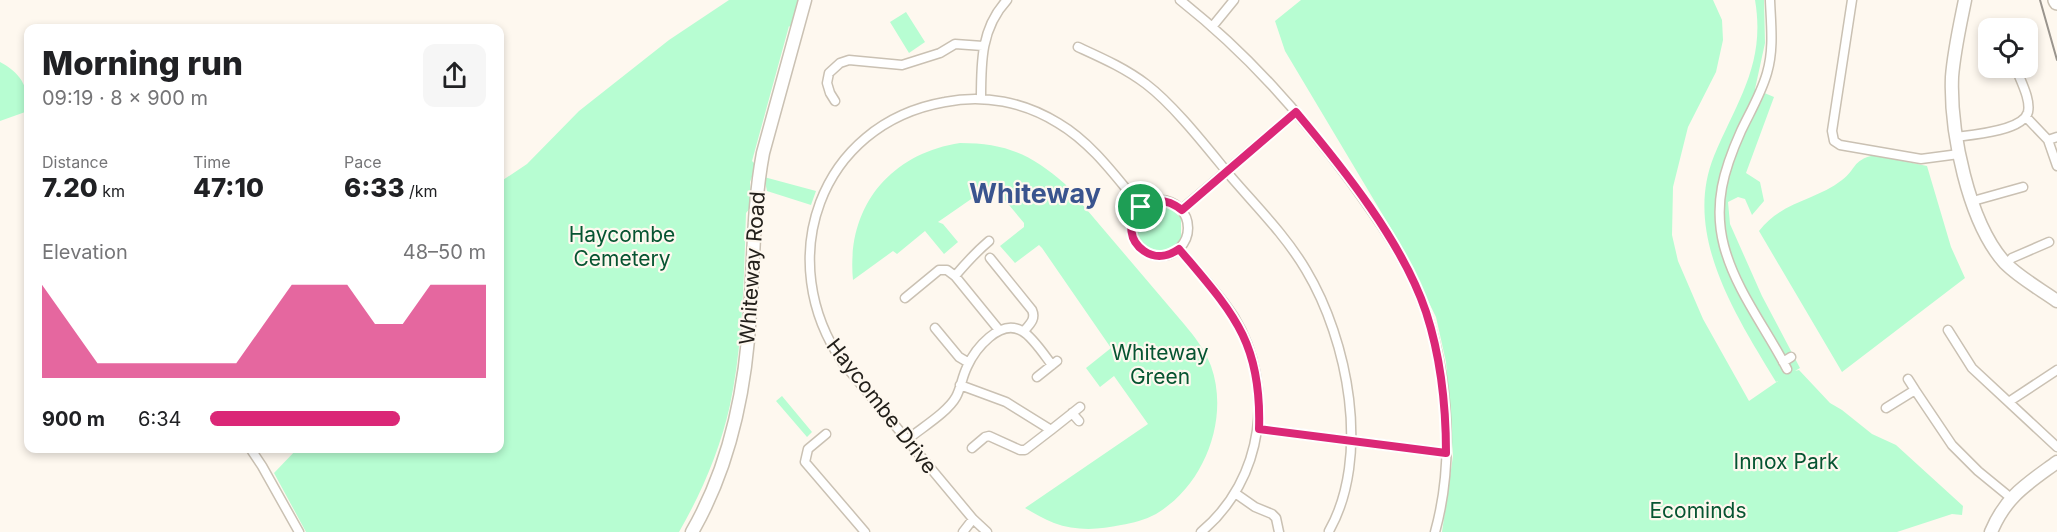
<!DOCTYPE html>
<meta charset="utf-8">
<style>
:root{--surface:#fff;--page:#f6f6f6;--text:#202124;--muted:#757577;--accent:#db2777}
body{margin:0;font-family:Inter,sans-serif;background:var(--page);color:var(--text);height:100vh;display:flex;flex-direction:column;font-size:22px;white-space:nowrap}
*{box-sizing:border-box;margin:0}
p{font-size:20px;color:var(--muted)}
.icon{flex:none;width:33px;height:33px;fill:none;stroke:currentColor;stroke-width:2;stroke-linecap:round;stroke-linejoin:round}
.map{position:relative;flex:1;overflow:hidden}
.panel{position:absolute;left:24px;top:24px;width:480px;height:429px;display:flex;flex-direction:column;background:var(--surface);border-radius:12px;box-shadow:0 3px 9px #0003}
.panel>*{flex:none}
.buttons{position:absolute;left:1978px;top:18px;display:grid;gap:12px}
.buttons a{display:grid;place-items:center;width:60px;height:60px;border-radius:12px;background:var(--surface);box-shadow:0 3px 9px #0003;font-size:30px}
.pin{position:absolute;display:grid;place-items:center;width:51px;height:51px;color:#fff;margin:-26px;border:3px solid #fff;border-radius:50%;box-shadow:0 2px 6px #0007}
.round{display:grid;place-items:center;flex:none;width:63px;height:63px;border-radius:12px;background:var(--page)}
.summary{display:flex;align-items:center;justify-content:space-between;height:102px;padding:0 18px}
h1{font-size:33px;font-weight:800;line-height:45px}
.stats{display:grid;grid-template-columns:repeat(3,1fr);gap:9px;height:102px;padding:6px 18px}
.stats div{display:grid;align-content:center}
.stats b{font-size:26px;font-weight:800}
.stats small{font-size:16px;font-weight:400}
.stats p{font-size:16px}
.chart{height:168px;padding:12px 18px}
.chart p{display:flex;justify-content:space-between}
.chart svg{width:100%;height:108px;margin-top:6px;fill:var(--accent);opacity:.7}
ul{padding:0 18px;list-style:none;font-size:20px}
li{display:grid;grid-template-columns:96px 72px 1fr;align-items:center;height:45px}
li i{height:15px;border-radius:8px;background:var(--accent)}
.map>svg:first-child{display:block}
</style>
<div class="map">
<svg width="2057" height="532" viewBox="0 0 2057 532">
<rect width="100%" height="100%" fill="#fef8ef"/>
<path fill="#b7fdd2" d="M 729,0 L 799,0 L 791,28 L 789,26 L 752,161 L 754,163 L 755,169 L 750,182 L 751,207 L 746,213 C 744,273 743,345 730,405 C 720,450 702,492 679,532 L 306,532 L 274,473 L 297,449 L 500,448 L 500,182 L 527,164 L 579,111 L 669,40 Z
M 1301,0 L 1713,0 L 1722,20 L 1723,40 L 1716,72 L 1688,127 L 1673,187 L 1672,235 L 1678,261 L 1703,319 L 1749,401 L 1778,381 L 1776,382 C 1737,317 1682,235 1714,156 C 1737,101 1766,64 1755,0 L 1764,0 L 1765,43 L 1755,89 L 1774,97 L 1746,173 L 1760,182 L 1764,201 L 1752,215 L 1745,199 L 1738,197 L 1728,202 L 1730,224 L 1762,296 L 1800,368 L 1795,371 L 1799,370 L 1830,403 L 1842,410 L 1872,434 L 1896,445 L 1963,506 L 1962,515 L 1952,514 L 1897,532 L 1442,532 L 1453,456 L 1446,362 L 1436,317 L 1399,242 L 1285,51 L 1275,21 Z
M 906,12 L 925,42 L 909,53 L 890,22 Z
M 0,62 C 21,73 29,87 28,111 L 0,121 Z
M 960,143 C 1005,143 1031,154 1065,184 L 1184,324 C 1195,337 1205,350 1211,366 C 1230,419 1204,486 1156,514 C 1145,520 1133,523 1121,525 C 1099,530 1075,531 1054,523 C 1044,519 1034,513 1025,508 L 1148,424 L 1114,376 L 1100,387 L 1086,368 L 1111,348 L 1042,248 L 1039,245 L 1015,263 L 1000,246 L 1024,227 L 1024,223 L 994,187 L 990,186 L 938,222 L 943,224 L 958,242 L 944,254 L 925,231 L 897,254 L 893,251 L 853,280 C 846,208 889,154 960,143 Z
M 1874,155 L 1927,166 L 1951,247 L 1965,278 L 1842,372 L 1759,231 C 1782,201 1815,201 1842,180 C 1857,169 1851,161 1874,155 Z
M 764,177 L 816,191 L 811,205 L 767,191 Z
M 1158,205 L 1169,207 L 1181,218 L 1181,240 C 1144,274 1116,214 1158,205 Z
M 782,396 L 812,432 L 807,437 L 776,401 Z"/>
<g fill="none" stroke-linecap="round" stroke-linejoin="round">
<defs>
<path id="street" d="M 1180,0 C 1247,53 1300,113 1351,182 C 1380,222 1410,264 1426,312 C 1449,378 1454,464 1435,532
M 1770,0 C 1771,25 1774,49 1767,73 C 1761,94 1750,112 1741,131 C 1724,169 1713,204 1724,246 C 1736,291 1766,328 1787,369
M 1852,0 L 1832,131 L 1834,141 L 1840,145 L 1921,159 L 1959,154
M 1212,27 L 1234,0
M 2028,41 L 2032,40
M 1078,47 C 1102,58 1125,68 1146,84 C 1175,106 1208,149 1232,178 C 1257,207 1286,236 1306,270 C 1348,340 1371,457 1329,531
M 981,98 C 981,62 981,28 1007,0
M 835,101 L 830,93 L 827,83 L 829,73 L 840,63 L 849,60 L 902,65 L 940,53 L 955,44 L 983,46
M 2026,117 L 2048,140 L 2057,166
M 1955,137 C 1972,135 2023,131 2028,112 C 2031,99 2020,80 2016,68
M 2048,140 L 2057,137
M1132 228a28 28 0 1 1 56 0a28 28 0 1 1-56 0Z
M 1973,201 L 2023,187
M 1181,210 L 1296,112
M 1179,249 C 1197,271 1219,293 1234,317 C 1276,386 1264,480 1201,532
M 990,258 L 1032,310 C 1036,319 1030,324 1024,331
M 2006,264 L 2012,258 L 2049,242
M 955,276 C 966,263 976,252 989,241
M 905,298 L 939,270 L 947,270 L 955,276 L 999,330
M 935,328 L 959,357 L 969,363
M 1948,330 L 1972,368 L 2057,447
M 1783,362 L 1791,357
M 1037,377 L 1057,361
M 1908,379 L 1915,390
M 960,385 L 1006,402 L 1051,430 L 1080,407
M 2010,401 L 2057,370
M 1886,408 L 1915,390 L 1952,445 L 1978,471 L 2011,498
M 1072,413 L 1079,421
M 1259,429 L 1446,453
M 826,434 L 808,449 L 805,462 L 865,532
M 907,440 C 921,428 947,413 956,397 C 961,388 962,377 967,367 C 975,349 1000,318 1022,331 C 1032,336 1045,356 1052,365
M 250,448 L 262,466 L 299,532
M 972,448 L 985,437 L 989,436 L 1020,450 L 1025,450 L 1051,430
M 1235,493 L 1255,507 L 1272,514 L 1276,518 L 1279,532
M 963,532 L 973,519
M 987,532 L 973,519 L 843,363 C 772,261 819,124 945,102 C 984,94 1024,102 1058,123 C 1092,143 1116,177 1141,207"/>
<path id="secondary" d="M 1965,0 C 1960,25 1954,51 1952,77 C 1950,131 1968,222 2005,263 C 2020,278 2040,289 2057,301
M 692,532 C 730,466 746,388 750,312 C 754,259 753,206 763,153 L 805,0
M 1991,532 C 2006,496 2027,484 2057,462"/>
<path id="highway" d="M 2056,0 L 2057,2"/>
</defs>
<use href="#street" stroke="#cac1b3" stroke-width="11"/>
<use href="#secondary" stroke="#cac1b3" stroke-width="15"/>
<use href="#highway" stroke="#cac1b3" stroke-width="18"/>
<use href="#street" stroke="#fff" stroke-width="8"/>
<use href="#secondary" stroke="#fff" stroke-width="12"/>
<use href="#highway" stroke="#fff" stroke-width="15"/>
<path stroke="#99948d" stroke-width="2" d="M 2040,0 L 2057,60"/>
</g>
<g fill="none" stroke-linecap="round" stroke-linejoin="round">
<defs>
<path id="route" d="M 1296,112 C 1343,168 1403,243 1426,312 C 1441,358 1446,405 1446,453 L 1259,429 C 1262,341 1232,312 1179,249 C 1167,257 1156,259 1144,251 C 1113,230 1144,180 1182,210 Z"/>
</defs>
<use href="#route" stroke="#fff" stroke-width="12"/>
<use href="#route" stroke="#db2777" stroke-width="8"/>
</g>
<g text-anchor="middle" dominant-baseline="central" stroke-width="4.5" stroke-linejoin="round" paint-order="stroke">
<g font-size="21" fill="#065431" stroke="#fef8ef">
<text x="622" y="234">Haycombe<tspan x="622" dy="24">Cemetery</tspan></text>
<text x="1160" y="352">Whiteway<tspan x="1160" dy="24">Green</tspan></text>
<text x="1786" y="461">Innox Park</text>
<text x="1698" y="510">Ecominds</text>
</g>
<g font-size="21" fill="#23201b" stroke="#fef8ef">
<text transform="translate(752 268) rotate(-86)">Whiteway Road</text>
<text transform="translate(882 406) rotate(52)">Haycombe Drive</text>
</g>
<g font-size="27" font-weight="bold" fill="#3a548e" stroke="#fef8ef">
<text x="1035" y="193">Whiteway</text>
</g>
</g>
</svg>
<div class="buttons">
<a><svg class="icon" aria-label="locate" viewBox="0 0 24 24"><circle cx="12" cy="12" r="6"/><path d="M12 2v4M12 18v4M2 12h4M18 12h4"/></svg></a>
</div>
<div class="pin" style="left:1141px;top:207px;background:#1e9e55"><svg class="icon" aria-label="arrive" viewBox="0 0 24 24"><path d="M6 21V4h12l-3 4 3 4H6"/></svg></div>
<section class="panel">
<div class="summary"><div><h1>Morning run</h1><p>09:19 · 8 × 900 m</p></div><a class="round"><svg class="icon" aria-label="share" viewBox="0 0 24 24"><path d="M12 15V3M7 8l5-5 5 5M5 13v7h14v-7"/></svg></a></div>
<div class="stats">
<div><p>Distance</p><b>7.20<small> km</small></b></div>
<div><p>Time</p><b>47:10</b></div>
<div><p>Pace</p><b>6:33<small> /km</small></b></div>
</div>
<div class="chart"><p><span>Elevation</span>48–50 m</p>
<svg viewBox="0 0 160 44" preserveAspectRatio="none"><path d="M0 44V6L10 22L20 38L30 38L40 38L50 38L60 38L70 38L80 22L90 6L100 6L110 6L120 22L130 22L140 6L150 6L160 6V44z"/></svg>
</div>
<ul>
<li><b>900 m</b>6:34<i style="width:69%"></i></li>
</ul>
</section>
</div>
